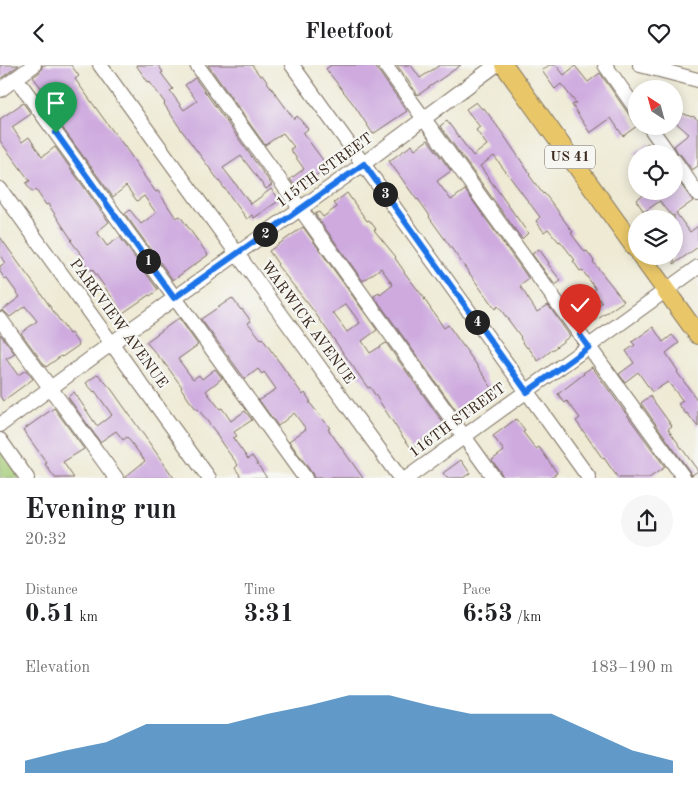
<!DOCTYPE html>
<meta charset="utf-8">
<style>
:root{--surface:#fff;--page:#f6f6f6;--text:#202124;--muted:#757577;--accent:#1f6fb2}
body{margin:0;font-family:"Old Standard TT",serif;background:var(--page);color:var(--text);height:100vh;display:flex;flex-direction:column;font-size:19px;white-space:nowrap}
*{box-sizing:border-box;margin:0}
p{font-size:16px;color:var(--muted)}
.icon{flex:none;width:28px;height:28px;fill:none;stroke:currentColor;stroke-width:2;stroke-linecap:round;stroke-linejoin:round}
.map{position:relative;height:413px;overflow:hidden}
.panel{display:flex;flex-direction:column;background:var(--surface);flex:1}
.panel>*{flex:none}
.needle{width:32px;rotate:324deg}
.fabs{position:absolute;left:628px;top:15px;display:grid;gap:10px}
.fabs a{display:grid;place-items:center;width:55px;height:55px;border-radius:50%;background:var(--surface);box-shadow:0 2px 12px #0003;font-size:25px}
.pin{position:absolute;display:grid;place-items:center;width:42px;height:42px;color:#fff;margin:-51px -21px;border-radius:50% 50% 50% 0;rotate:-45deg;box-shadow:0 0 5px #0007}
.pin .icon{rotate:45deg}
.km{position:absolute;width:25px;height:25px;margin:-12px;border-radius:50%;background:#222;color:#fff;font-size:14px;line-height:25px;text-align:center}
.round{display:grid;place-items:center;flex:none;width:52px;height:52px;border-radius:26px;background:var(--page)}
.overview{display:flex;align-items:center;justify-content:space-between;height:85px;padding:0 25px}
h1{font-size:28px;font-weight:700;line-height:38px}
.figures{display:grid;grid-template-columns:repeat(3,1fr);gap:8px;height:85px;padding:5px 25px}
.figures div{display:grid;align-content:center}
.figures b{font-size:25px;font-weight:700}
.figures small{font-size:14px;font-weight:400}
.figures p{font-size:14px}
.chart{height:140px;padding:10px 25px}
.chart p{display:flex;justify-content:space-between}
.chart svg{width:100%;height:90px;margin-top:5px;fill:var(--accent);opacity:.7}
header{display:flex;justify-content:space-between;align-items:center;height:65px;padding:0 25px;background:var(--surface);font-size:22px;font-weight:700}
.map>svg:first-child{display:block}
</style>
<header><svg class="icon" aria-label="back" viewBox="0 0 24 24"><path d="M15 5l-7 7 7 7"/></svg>Fleetfoot<svg class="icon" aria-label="heart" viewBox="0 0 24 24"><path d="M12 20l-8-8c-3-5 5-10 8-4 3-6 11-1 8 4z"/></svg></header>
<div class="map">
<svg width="698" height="413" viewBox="0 0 698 413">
<rect width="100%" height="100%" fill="#f6f6f2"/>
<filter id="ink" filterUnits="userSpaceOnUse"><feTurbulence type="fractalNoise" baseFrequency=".02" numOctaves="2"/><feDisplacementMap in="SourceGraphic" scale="10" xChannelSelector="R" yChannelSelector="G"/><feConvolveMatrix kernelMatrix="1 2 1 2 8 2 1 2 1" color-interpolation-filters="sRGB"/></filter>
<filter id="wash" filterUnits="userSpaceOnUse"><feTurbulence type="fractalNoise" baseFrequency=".0096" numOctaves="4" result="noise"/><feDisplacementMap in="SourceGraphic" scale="20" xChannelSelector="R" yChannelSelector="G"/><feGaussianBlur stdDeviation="1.12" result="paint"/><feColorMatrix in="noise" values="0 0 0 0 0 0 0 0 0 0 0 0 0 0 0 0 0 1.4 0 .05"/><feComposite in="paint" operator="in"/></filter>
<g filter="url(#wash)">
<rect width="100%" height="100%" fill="#eeead4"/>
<path fill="#a4cc77" stroke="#707b4a" d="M 0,386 L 20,413 L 0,413 Z"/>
<g id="blocks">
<path fill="#ceaadf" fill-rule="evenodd" d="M 0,0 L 19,0 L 0,14 Z
M 43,0 L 71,0 L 79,11 L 75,14 L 106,57 L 125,82 L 144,110 L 144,111 L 156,127 L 158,126 L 176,153 L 180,151 L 208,190 L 173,215 L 125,149 L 130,145 L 141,159 L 156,148 L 144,131 L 137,136 L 126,121 L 113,132 L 37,28 L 42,24 L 33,12 L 40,7 Z
M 136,0 L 158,0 L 163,7 L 161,8 L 173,24 L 170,26 L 184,45 L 197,36 L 185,20 L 195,13 L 272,120 L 266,124 L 241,91 L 223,103 L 251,139 L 271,124 L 280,135 L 254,153 L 252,150 L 247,154 L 180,63 L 164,39 L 165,38 L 149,16 L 148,17 Z
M 208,0 L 252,0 L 260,11 L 262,10 L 294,54 L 297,51 L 308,64 L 303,68 L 328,102 L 297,124 L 290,114 L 304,104 L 290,84 L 294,82 L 283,68 L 265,80 Z
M 331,0 L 374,0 L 407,46 L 373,69 L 354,40 L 326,4 Z
M 397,0 L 411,0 L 420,13 L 440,0 L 461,0 L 418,30 Z
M 549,0 L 556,0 L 564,10 L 575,1 L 588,17 L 600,8 L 637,61 L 623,71 L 611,53 L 590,68 L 572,40 L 576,38 L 561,19 L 555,24 L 542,6 Z
M 476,37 L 482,44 L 484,43 L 503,69 L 530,109 L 529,110 L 543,129 L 544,128 L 555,142 L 563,153 L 563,154 L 573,167 L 571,168 L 585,187 L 587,186 L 594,196 L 593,197 L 624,236 L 595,256 L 589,247 L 602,238 L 593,226 L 596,224 L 582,205 L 580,206 L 573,196 L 575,195 L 560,176 L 559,177 L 548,164 L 544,167 L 536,156 L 540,152 L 494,91 L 480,101 L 528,168 L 522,174 L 440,61 L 447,56 L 473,91 L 487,80 L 476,65 L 480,62 L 466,44 Z
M 23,38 L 31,49 L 12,62 L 22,77 L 29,72 L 42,92 L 55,82 L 109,157 L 97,167 L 107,181 L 120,172 L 158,225 L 150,231 L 149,230 L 123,248 L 92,204 L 90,205 L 82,195 L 84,193 L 71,176 L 72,175 L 48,139 L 46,140 L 36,125 L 32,127 L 26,118 L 30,116 L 0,76 L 0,54 Z
M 674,45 L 692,52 L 693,51 L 698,55 L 698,101 L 692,105 L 681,90 L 677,87 L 674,81 L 689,69 L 674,56 Z
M 428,75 L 451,106 L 437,116 L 451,135 L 465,125 L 529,214 L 520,221 L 537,247 L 548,240 L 570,271 L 538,296 L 528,282 L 527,283 L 520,273 L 521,272 L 498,241 L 495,244 L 429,152 L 430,151 L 418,134 L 417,135 L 389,96 L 412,80 L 415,84 Z
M 648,78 L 656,89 L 633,89 Z
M 674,110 L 693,136 L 676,148 L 690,167 L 698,161 L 698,182 L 674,199 L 674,150 L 672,151 L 660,136 L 644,147 L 636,135 L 648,126 L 674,126 Z
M 347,128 L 367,156 L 369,155 L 376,164 L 374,165 L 396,192 L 395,193 L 404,206 L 404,207 L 425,234 L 424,234 L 444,263 L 448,260 L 486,313 L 485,313 L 495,327 L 460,351 L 374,231 L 379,228 L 380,230 L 393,220 L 381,203 L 363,216 L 315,149 L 319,147 L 323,152 L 337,142 L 334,138 Z
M 303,162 L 377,265 L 362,276 L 370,288 L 386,278 L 444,359 L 412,384 L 402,371 L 370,322 L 368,323 L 313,245 L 277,200 L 278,199 L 269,186 ZM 346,239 L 360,258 L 347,267 L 333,248 Z
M 0,172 L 25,207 L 38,224 L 69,269 L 71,268 L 79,280 L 62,292 L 61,291 L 46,302 L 21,268 L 37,256 L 25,241 L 10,252 L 4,246 L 1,246 L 20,232 L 7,214 L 5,214 L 0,207 L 0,201 L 5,198 L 0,190 Z
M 539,184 L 549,198 L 548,199 L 561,216 L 555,220 L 532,189 Z
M 232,233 L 241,245 L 242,244 L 251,256 L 248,258 L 261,274 L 262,273 L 303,330 L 305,328 L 311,337 L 309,337 L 330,363 L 328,364 L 363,413 L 314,413 L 312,408 L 289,376 L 306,364 L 294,348 L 278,361 L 259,335 L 276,324 L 264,307 L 262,309 L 258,304 L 245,314 L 201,254 Z
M 578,238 L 586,247 L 579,253 L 572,243 Z
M 179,253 L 198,280 L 178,294 L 193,314 L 199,310 L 202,314 L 215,304 L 222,313 L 206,326 L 220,344 L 222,343 L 231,356 L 245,346 L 252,355 L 234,367 L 237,371 L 233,373 L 248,394 L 252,391 L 267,413 L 242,413 L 235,403 L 238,400 L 223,380 L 216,369 L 217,369 L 198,344 L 197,345 L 189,335 L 181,323 L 182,322 L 166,300 L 146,277 Z
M 653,262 L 663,277 L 672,270 L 679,278 L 666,288 L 678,306 L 677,307 L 698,336 L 698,362 L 687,348 L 686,349 L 678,339 L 683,336 L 668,317 L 652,327 L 638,307 L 625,317 L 619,309 L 634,298 L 626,286 L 635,280 L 632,277 Z
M 0,269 L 15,289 L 6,294 L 18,310 L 26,305 L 33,314 L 3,336 L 0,331 Z
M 592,302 L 665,402 L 649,413 L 618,413 L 604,393 L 603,394 L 576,356 L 580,353 L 567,336 L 565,338 L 558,329 L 584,309 L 583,308 Z
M 98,309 L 112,325 L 174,413 L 125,413 L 125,412 L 145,396 L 127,372 L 123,375 L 116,366 L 100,377 L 68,332 L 74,327 L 97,361 L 112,350 L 95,326 L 94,327 L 86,318 Z
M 650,331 L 672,361 L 668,364 L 698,406 L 692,410 L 641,338 Z
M 54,343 L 84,384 L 63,397 L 74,413 L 55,413 L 45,399 L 47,398 L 23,365 Z
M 516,354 L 525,366 L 523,367 L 536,384 L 539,382 L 557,408 L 549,413 L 503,413 L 501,408 L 492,395 L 504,386 L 493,371 Z
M 461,395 L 470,408 L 463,413 L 447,413 L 443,408 Z"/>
</g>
</g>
<g filter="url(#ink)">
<use href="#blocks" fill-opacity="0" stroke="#7a6d5e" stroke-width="1"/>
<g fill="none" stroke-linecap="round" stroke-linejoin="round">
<defs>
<path id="minor" d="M 100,0 L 400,413
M 197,0 L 494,413
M 292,0 L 589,413
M 385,0 L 684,413
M 605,0 L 636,44
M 640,0 L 698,15
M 16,13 L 175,233 L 305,413
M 0,25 L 34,0
M 649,61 L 669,89
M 674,95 L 698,129
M 0,124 L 209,413
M 0,254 L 116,413
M 0,360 L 123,270 L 363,99 L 496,0
M 0,375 L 27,413
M 407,413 L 698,202"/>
<path id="major" d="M 504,0 L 636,184
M 641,191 L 698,270"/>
</defs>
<use href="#minor" stroke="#7a6d5e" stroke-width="16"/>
<use href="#major" stroke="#7a6d5e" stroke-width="20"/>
<use href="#minor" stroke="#fff" stroke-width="14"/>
<use href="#major" stroke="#e9c769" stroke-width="18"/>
</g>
</g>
<g fill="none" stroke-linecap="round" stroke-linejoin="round" filter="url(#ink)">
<defs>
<path id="route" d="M 56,68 L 174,233 L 364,99 L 527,327 L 589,282 L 580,270"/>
</defs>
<use href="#route" stroke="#fff" stroke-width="10"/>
<use href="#route" stroke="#1a73e8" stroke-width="6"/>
</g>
<g text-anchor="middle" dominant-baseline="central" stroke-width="4.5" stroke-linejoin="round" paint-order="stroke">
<rect fill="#f6f6f2" stroke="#73675e" stroke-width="1" x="545" y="80.5" width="50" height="23" rx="4"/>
<g font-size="14" font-weight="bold" fill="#3b2a1e">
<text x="570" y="92">US 41</text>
</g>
<g font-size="15" fill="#3b2a1e" stroke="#f6f6f2">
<text transform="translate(325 106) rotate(-36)">115TH STREET</text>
<text transform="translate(307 258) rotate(54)">WARWICK AVENUE</text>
<text transform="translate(118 259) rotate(54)">PARKVIEW AVENUE</text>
<text transform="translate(458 356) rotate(-36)">116TH STREET</text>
</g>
</g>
</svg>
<div class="fabs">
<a><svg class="needle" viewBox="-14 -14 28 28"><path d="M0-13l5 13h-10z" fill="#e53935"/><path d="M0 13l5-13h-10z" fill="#757577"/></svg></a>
<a><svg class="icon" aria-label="locate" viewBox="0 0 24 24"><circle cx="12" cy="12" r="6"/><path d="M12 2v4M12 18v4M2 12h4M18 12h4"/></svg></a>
<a><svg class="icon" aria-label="layers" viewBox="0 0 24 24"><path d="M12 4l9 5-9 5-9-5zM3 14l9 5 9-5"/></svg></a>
</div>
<div class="pin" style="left:56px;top:68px;background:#1e9e55"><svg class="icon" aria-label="arrive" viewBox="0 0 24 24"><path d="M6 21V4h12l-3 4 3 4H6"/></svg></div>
<div class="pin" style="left:580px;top:270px;background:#d93025"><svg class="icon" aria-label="check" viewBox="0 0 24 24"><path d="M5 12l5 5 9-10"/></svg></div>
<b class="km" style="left:148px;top:196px">1</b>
<b class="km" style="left:265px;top:169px">2</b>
<b class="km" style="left:385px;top:129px">3</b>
<b class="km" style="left:477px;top:257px">4</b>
</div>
<section class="panel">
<div class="overview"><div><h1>Evening run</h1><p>20:32</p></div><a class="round"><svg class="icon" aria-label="share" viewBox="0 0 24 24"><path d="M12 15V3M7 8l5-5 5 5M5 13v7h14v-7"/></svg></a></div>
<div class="figures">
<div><p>Distance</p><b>0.51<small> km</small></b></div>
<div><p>Time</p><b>3:31</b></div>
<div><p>Pace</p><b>6:53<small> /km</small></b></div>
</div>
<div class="chart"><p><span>Elevation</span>183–190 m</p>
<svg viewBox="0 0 160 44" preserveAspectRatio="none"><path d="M0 44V38L10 33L20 29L30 20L40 20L50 20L60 15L70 11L80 6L90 6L100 11L110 15L120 15L130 15L140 24L150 33L160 38V44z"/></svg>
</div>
</section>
